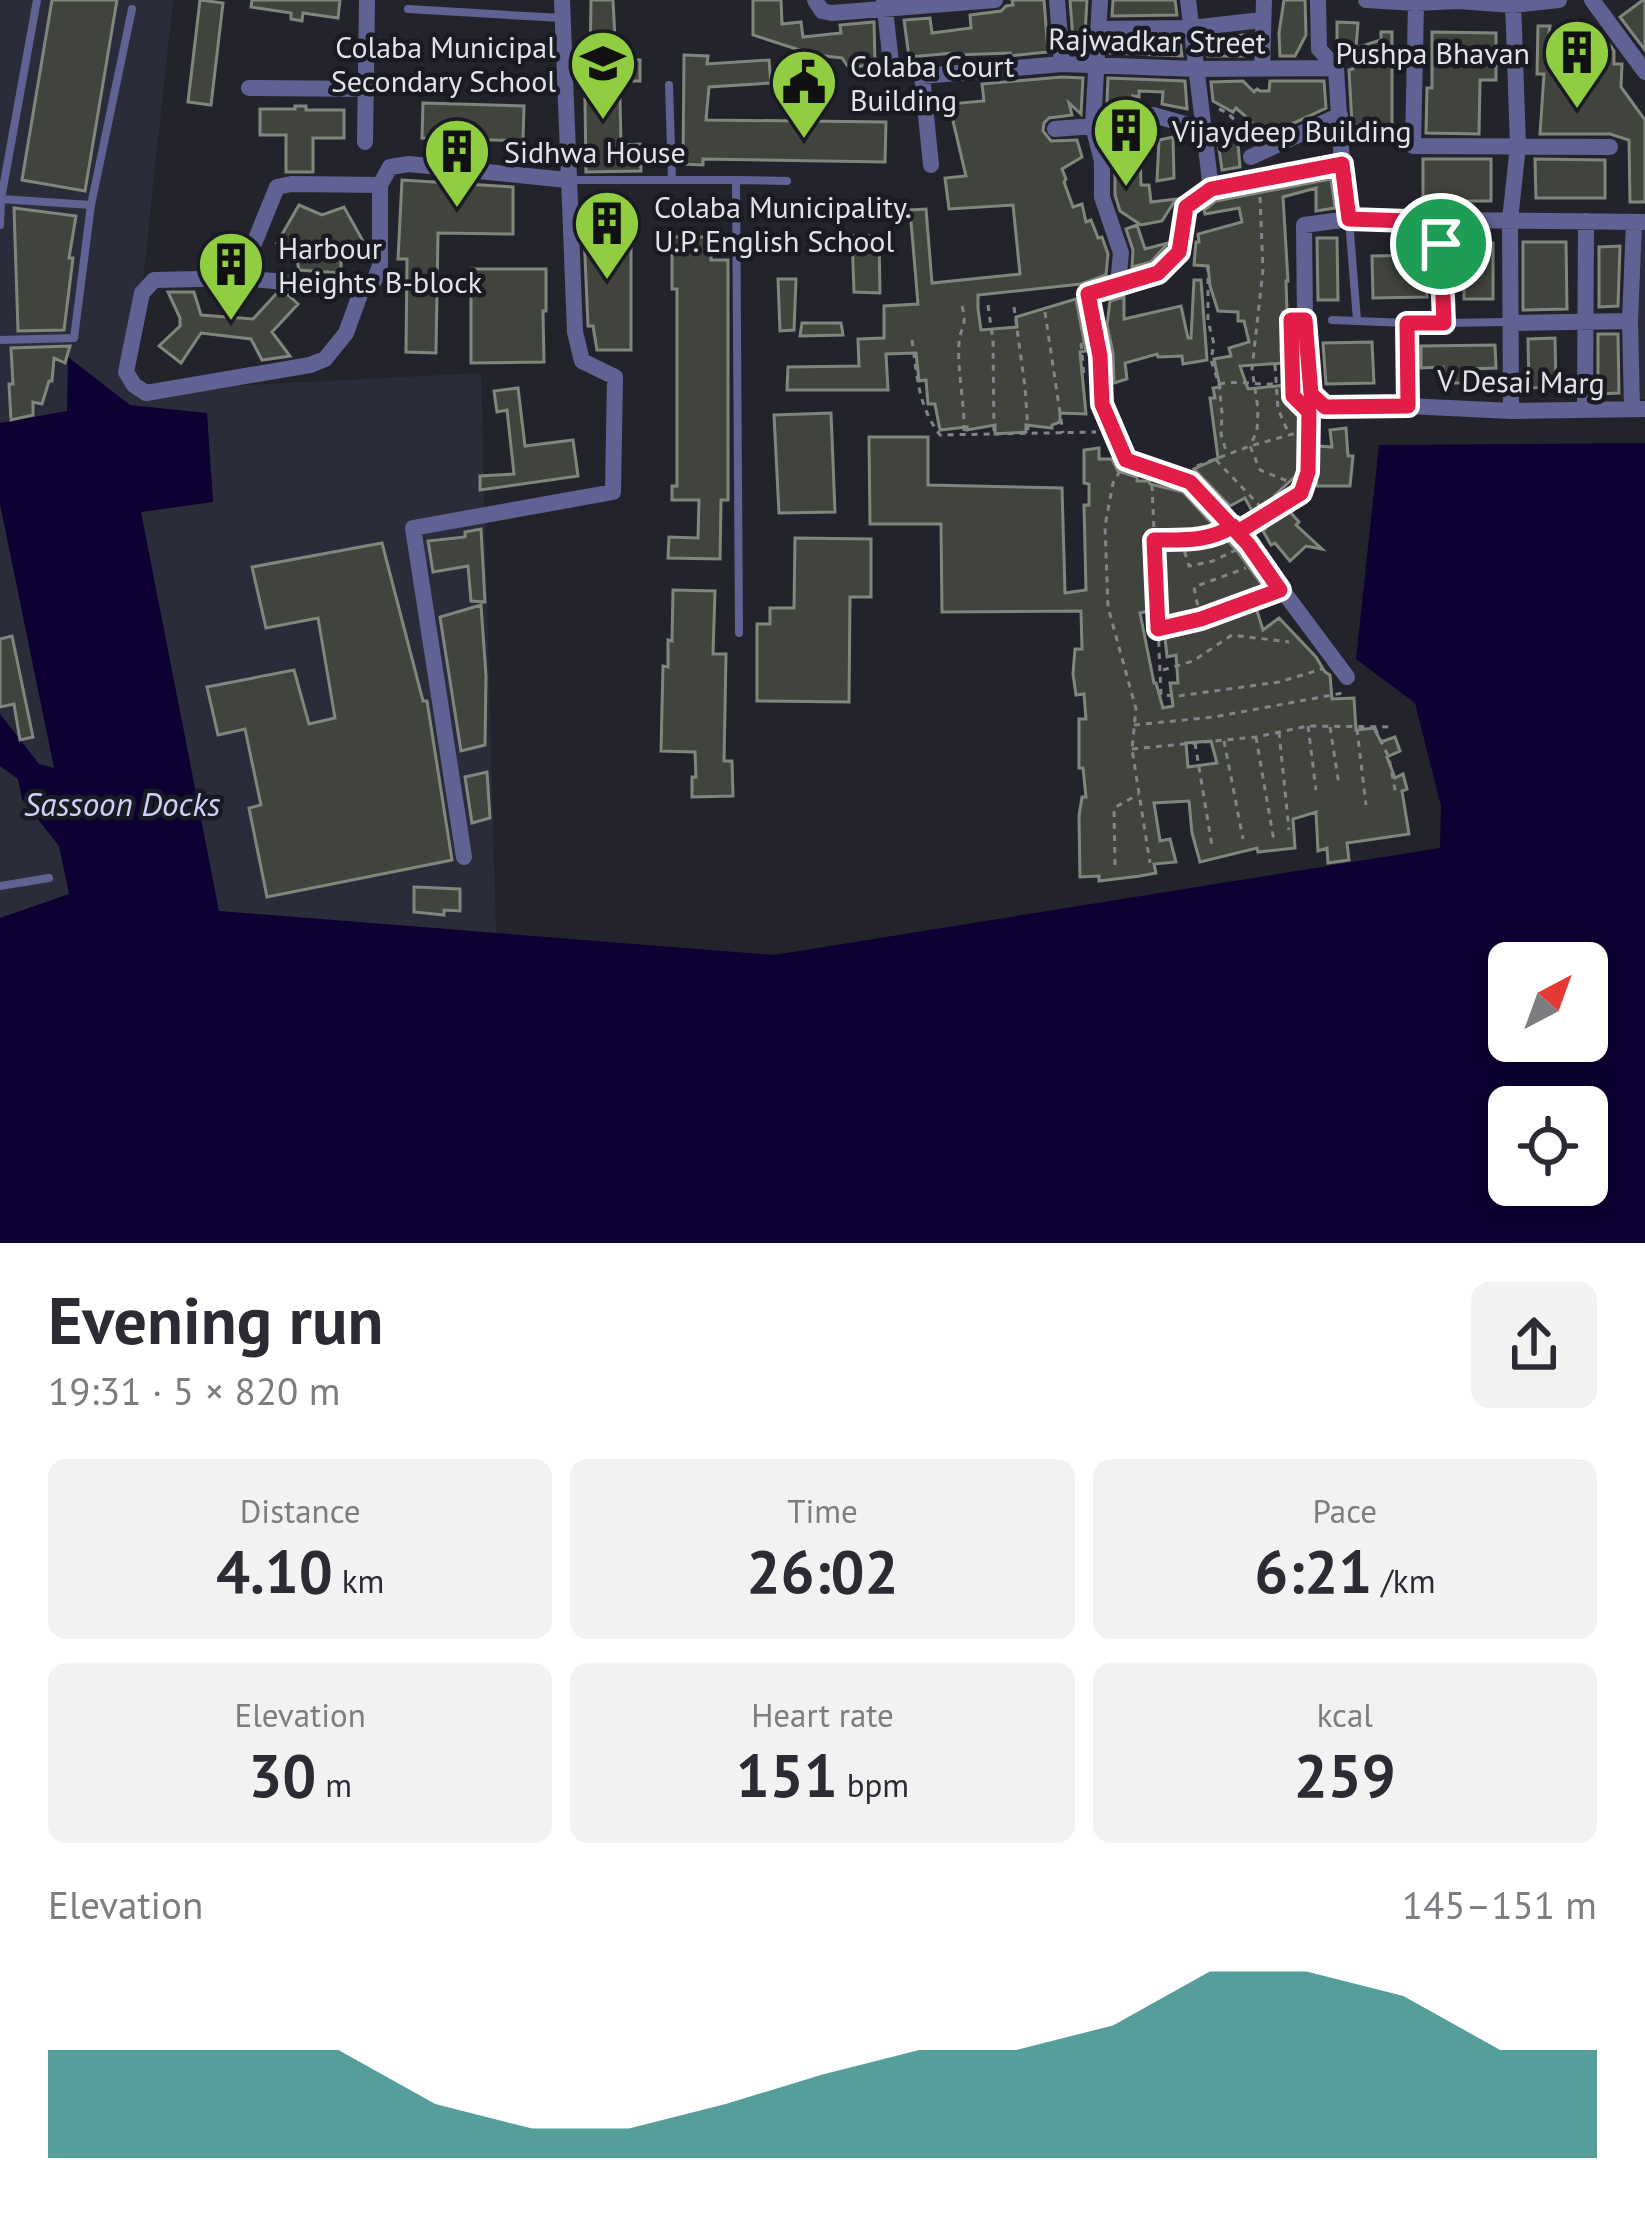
<!DOCTYPE html>
<meta charset="utf-8">
<style>
:root{--surface:#fff;--page:#f2f2f3;--text:#2b2b33;--muted:#7c7c81;--accent:#0f766e}
body{margin:0;font-family:"PT Sans",sans-serif;background:var(--page);color:var(--text);height:100vh;display:flex;flex-direction:column;font-size:45px;white-space:nowrap}
*{box-sizing:border-box;margin:0}
p{font-size:39px;color:var(--muted)}
.icon{flex:none;width:66px;height:66px;fill:none;stroke:currentColor;stroke-width:2;stroke-linecap:round;stroke-linejoin:round}
.map{position:relative;height:1243px;overflow:hidden}
.panel{display:flex;flex-direction:column;background:var(--surface);flex:1}
.panel>*{flex:none}
.needle{width:78px;rotate:41deg}
.buttons{position:absolute;left:1488px;top:942px;display:grid;gap:24px}
.buttons a{display:grid;place-items:center;width:120px;height:120px;border-radius:18px;background:var(--surface);box-shadow:0 6px 30px #0003;font-size:60px}
.pin{position:absolute;display:grid;place-items:center;width:102px;height:102px;color:#fff;margin:-51px;border:6px solid #fff;border-radius:50%;box-shadow:0 3px 12px #0007}
.round{display:grid;place-items:center;flex:none;width:126px;height:126px;border-radius:18px;background:var(--page)}
.summary{display:flex;align-items:center;justify-content:space-between;height:204px;padding:0 48px}
h1{font-size:66px;font-weight:700;line-height:90px}
.figures{display:grid;grid-template-columns:repeat(3,1fr);gap:18px;height:204px;padding:12px 48px}
.figures div{display:grid;align-content:center;border-radius:18px;background:var(--page);text-align:center}
.figures b{font-size:60px;font-weight:700}
.figures small{font-size:33px;font-weight:400}
.figures p{font-size:33px}
.chart{height:336px;padding:24px 48px}
.chart p{display:flex;justify-content:space-between}
.chart svg{width:100%;height:216px;margin-top:12px;fill:var(--accent);opacity:.7}
.map>svg:first-child{display:block}
</style>
<div class="map">
<svg width="1645" height="1243" viewBox="0 0 1645 1243">
<rect width="100%" height="100%" fill="#23242b"/>
<path fill="#2b2c39" d="M 0,0 L 173,0 L 131,391 L 481,373 L 496,933 L 219,911 L 69,895 L 0,918 Z
M 1638,227 L 1645,227 L 1645,399 L 1636,399 Z"/>
<path fill="#0c0132" fill-rule="evenodd" d="M 68,357 L 130,405 L 207,413 L 213,502 L 141,512 L 219,911 L 774,955 L 1440,848 L 1441,806 L 1415,703 L 1356,659 L 1379,445 L 1645,443 L 1645,1243 L 0,1243 L 0,918 L 69,894 L 59,846 L 22,799 L 18,779 L 0,766 L 0,714 L 39,764 L 54,768 L 0,504 L 0,423 L 67,411 ZM 1509,963 L 1587,963 L 1587,1041 L 1509,1041 ZM 1509,1107 L 1587,1107 L 1587,1185 L 1509,1185 Z"/>
<path fill="#40443c" stroke="#81867d" stroke-width="3" fill-rule="evenodd" d="M 52,0 L 117,0 L 85,191 L 22,180 Z
M 200,0 L 223,3 L 211,105 L 188,102 Z
M 252,0 L 340,0 L 338,18 L 303,13 L 302,21 L 291,19 L 291,13 L 251,7 Z
M 591,0 L 613,0 L 616,59 L 640,60 L 640,81 L 610,81 L 611,68 L 590,68 Z
M 753,0 L 781,0 L 782,24 L 801,22 L 803,37 L 841,33 L 840,25 L 874,22 L 875,64 L 849,68 L 842,58 L 815,55 L 753,35 Z
M 1012,0 L 1044,0 L 1048,52 L 1009,56 L 1010,53 L 955,55 L 955,53 L 909,57 L 904,20 L 930,18 L 932,33 L 971,28 L 970,15 L 1001,11 L 1006,6 L 1013,5 Z
M 1070,0 L 1087,0 L 1084,52 L 1074,52 Z
M 1113,0 L 1175,0 L 1177,15 L 1112,16 Z
M 1284,0 L 1305,0 L 1306,35 L 1295,56 L 1280,56 L 1279,33 Z
M 1643,0 L 1645,0 L 1645,50 L 1620,17 Z
M 1337,22 L 1358,23 L 1356,48 L 1381,40 L 1381,32 L 1392,32 L 1392,125 L 1352,125 L 1349,70 L 1353,69 L 1353,49 L 1337,49 Z
M 1538,26 L 1550,26 L 1549,32 L 1601,33 L 1614,51 L 1614,64 L 1622,64 L 1621,87 L 1645,120 L 1645,202 L 1630,202 L 1629,140 L 1610,134 L 1540,134 L 1544,74 L 1537,74 Z
M 1432,32 L 1496,33 L 1496,80 L 1480,80 L 1479,134 L 1426,133 L 1427,88 L 1432,88 Z
M 1244,35 L 1245,43 L 1250,43 L 1250,56 L 1208,56 L 1206,45 L 1218,44 L 1217,38 Z
M 1180,41 L 1182,56 L 1110,53 L 1110,42 Z
M 684,55 L 708,56 L 707,64 L 769,60 L 771,83 L 709,87 L 706,120 L 886,122 L 885,162 L 703,159 L 703,165 L 683,164 Z
M 1062,77 L 1083,78 L 1081,114 L 1069,103 L 1072,115 L 1049,118 L 1044,123 L 1043,131 L 1051,141 L 1077,140 L 1082,157 L 1062,169 L 1066,179 L 1064,182 L 1073,207 L 1082,204 L 1086,222 L 1091,220 L 1098,238 L 1102,237 L 1108,254 L 1106,275 L 1081,284 L 978,295 L 978,309 L 981,330 L 1017,327 L 1016,317 L 1076,299 L 1086,351 L 1080,352 L 1086,414 L 1060,413 L 1060,422 L 1052,425 L 1052,428 L 1026,425 L 1026,432 L 995,434 L 995,425 L 967,430 L 967,427 L 940,430 L 935,404 L 928,404 L 926,380 L 919,381 L 916,353 L 886,354 L 888,390 L 787,390 L 788,367 L 859,366 L 858,339 L 884,338 L 884,306 L 918,304 L 910,210 L 926,209 L 932,283 L 1020,274 L 1013,205 L 949,209 L 945,178 L 966,176 L 949,104 L 984,101 L 982,84 Z
M 1108,78 L 1185,81 L 1187,109 L 1162,104 L 1163,92 L 1139,91 L 1139,97 L 1133,96 L 1139,112 L 1125,129 L 1121,129 L 1115,117 L 1120,112 L 1113,113 L 1107,102 Z
M 1243,81 L 1254,92 L 1257,89 L 1260,91 L 1269,91 L 1270,81 L 1324,81 L 1326,108 L 1262,138 L 1251,121 L 1236,108 L 1233,112 L 1213,101 L 1211,82 Z
M 585,99 L 620,99 L 621,145 L 640,144 L 641,171 L 586,172 Z
M 423,103 L 524,106 L 523,141 L 422,138 Z
M 295,106 L 306,106 L 306,110 L 344,110 L 344,138 L 313,138 L 313,172 L 286,172 L 286,135 L 260,135 L 260,109 L 295,109 Z
M 1216,127 L 1238,144 L 1240,167 L 1222,170 Z
M 1173,137 L 1174,178 L 1157,181 L 1159,140 Z
M 1140,151 L 1141,185 L 1149,185 L 1151,202 L 1176,199 L 1162,221 L 1141,225 L 1120,211 L 1115,195 L 1115,159 Z
M 1423,159 L 1491,159 L 1491,201 L 1423,201 Z
M 1535,159 L 1605,160 L 1605,198 L 1536,198 Z
M 1331,179 L 1335,208 L 1316,211 L 1316,188 L 1283,197 L 1288,281 L 1286,281 L 1287,312 L 1283,312 L 1289,338 L 1289,349 L 1281,350 L 1283,363 L 1240,366 L 1248,389 L 1286,385 L 1286,388 L 1290,388 L 1292,410 L 1307,412 L 1306,445 L 1332,447 L 1330,430 L 1346,428 L 1348,456 L 1353,456 L 1350,486 L 1317,486 L 1316,469 L 1300,472 L 1275,495 L 1299,522 L 1296,525 L 1322,549 L 1306,546 L 1290,561 L 1275,543 L 1271,545 L 1263,531 L 1265,529 L 1259,524 L 1245,498 L 1230,506 L 1194,469 L 1218,458 L 1210,398 L 1215,398 L 1213,388 L 1220,387 L 1214,359 L 1231,356 L 1229,348 L 1249,342 L 1244,321 L 1238,321 L 1238,312 L 1218,311 L 1210,286 L 1208,266 L 1194,265 L 1196,242 L 1199,242 L 1198,234 L 1242,222 L 1239,208 L 1205,214 L 1204,210 L 1216,201 Z
M 402,180 L 513,187 L 513,234 L 438,233 L 436,353 L 406,352 L 407,259 L 398,259 Z
M 299,205 L 322,215 L 344,207 L 363,241 L 341,258 L 341,273 L 299,270 L 295,250 L 277,243 Z
M 14,208 L 76,216 L 69,258 L 73,258 L 64,330 L 18,331 Z
M 1137,225 L 1145,249 L 1168,243 L 1151,262 L 1132,267 L 1133,250 L 1126,229 Z
M 584,233 L 631,233 L 631,350 L 597,350 L 593,326 L 588,326 Z
M 852,236 L 879,236 L 880,293 L 854,292 Z
M 672,237 L 711,237 L 711,260 L 728,260 L 728,500 L 721,500 L 720,559 L 668,558 L 669,537 L 698,538 L 699,500 L 672,500 L 672,486 L 677,486 L 677,289 L 672,289 Z
M 1317,238 L 1337,238 L 1338,300 L 1318,300 Z
M 1523,242 L 1566,242 L 1567,309 L 1523,310 Z
M 1464,243 L 1493,243 L 1493,299 L 1464,299 Z
M 1620,246 L 1618,306 L 1599,307 L 1599,247 Z
M 1426,255 L 1427,297 L 1373,298 L 1372,256 Z
M 471,269 L 546,269 L 546,311 L 543,311 L 544,362 L 471,363 Z
M 778,279 L 796,279 L 794,330 L 780,331 Z
M 1194,280 L 1201,280 L 1207,360 L 1183,364 L 1182,356 L 1158,357 L 1157,354 L 1125,363 L 1127,379 L 1114,383 L 1113,353 L 1107,325 L 1110,301 L 1124,297 L 1124,319 L 1181,306 L 1188,338 L 1191,338 Z
M 168,292 L 194,292 L 201,315 L 253,319 L 276,294 L 288,295 L 298,304 L 272,332 L 290,356 L 262,360 L 251,339 L 201,333 L 181,363 L 159,346 L 180,326 L 180,318 Z
M 802,323 L 841,323 L 843,335 L 800,336 Z
M 1598,334 L 1618,334 L 1619,393 L 1598,394 Z
M 1555,338 L 1556,387 L 1529,388 L 1528,339 Z
M 1372,342 L 1374,383 L 1326,384 L 1323,343 Z
M 1495,345 L 1496,368 L 1468,369 L 1468,383 L 1443,383 L 1443,367 L 1421,368 L 1421,346 Z
M 70,346 L 65,363 L 54,358 L 52,381 L 49,381 L 42,404 L 33,402 L 33,415 L 11,420 L 9,384 L 13,384 L 11,348 Z
M 518,388 L 525,446 L 573,440 L 578,476 L 480,490 L 480,476 L 514,474 L 507,410 L 497,412 L 494,391 Z
M 831,413 L 835,512 L 779,513 L 774,415 Z
M 869,437 L 928,437 L 928,485 L 1062,488 L 1065,593 L 1086,590 L 1084,505 L 1089,505 L 1089,484 L 1084,483 L 1084,450 L 1099,448 L 1099,459 L 1112,459 L 1118,471 L 1137,477 L 1137,481 L 1149,481 L 1150,484 L 1183,492 L 1238,552 L 1268,593 L 1253,598 L 1263,630 L 1279,618 L 1316,657 L 1325,672 L 1330,675 L 1332,699 L 1354,698 L 1356,730 L 1374,728 L 1381,742 L 1395,737 L 1400,751 L 1387,757 L 1395,778 L 1403,774 L 1407,789 L 1402,791 L 1409,834 L 1347,843 L 1349,860 L 1328,863 L 1327,848 L 1318,851 L 1316,812 L 1293,819 L 1295,848 L 1258,852 L 1257,848 L 1200,862 L 1192,833 L 1189,801 L 1154,803 L 1160,841 L 1170,839 L 1176,862 L 1154,864 L 1156,873 L 1140,876 L 1099,881 L 1099,876 L 1080,877 L 1079,816 L 1082,797 L 1086,797 L 1083,768 L 1079,768 L 1079,719 L 1086,719 L 1084,694 L 1076,695 L 1073,674 L 1075,649 L 1082,649 L 1081,611 L 942,612 L 941,524 L 870,524 ZM 1162,608 L 1167,657 L 1176,655 L 1178,683 L 1170,683 L 1173,706 L 1163,708 L 1156,683 L 1154,683 L 1140,613 ZM 1211,741 L 1217,763 L 1188,767 L 1186,743 Z
M 481,529 L 485,602 L 471,601 L 468,566 L 433,572 L 428,541 L 465,537 L 465,532 Z
M 795,538 L 871,539 L 871,597 L 850,597 L 849,702 L 757,701 L 757,624 L 770,624 L 770,608 L 794,608 Z
M 382,543 L 423,701 L 427,701 L 452,860 L 267,897 L 249,808 L 261,805 L 245,729 L 218,735 L 207,687 L 294,670 L 309,724 L 335,718 L 318,618 L 266,628 L 252,567 Z
M 673,590 L 715,591 L 713,654 L 726,654 L 724,761 L 732,761 L 733,796 L 692,797 L 692,777 L 696,777 L 695,752 L 661,751 L 663,666 L 668,667 L 668,640 L 672,641 Z
M 481,605 L 486,676 L 485,745 L 461,751 L 440,617 Z
M 12,636 L 33,737 L 20,740 L 14,704 L 0,707 L 0,639 Z
M 487,772 L 490,818 L 472,823 L 465,777 Z
M 414,887 L 460,889 L 460,911 L 444,910 L 444,915 L 414,912 Z"/>
<g fill="none" stroke-linecap="round" stroke-linejoin="round">
<path stroke="#83848a" stroke-width="3" stroke-dasharray="6 6" stroke-linecap="butt" d="M 1219,109 C 1234,115 1241,127 1246,142
M 1260,197 L 1263,270 L 1252,369 L 1258,409 L 1257,431 L 1250,446 L 1260,470 L 1290,482 L 1301,493
M 1208,266 L 1208,321 L 1214,344 L 1211,360 L 1219,384 L 1222,413 L 1221,434 L 1227,454
M 988,305 L 993,341 L 994,435
M 962,306 C 968,328 960,326 959,344 C 957,371 965,404 964,433
M 1014,307 L 1025,387 L 1028,430
M 1045,312 L 1063,433
M 912,340 C 917,376 918,406 940,435 L 1096,432
M 1081,343 L 1084,376
M 1275,365 L 1278,409 L 1288,432
M 1292,366 L 1294,398
M 1219,384 C 1238,380 1254,385 1274,384
M 1216,460 L 1260,506 L 1269,511
M 1197,466 L 1250,446 L 1307,430
M 1120,471 L 1113,483 L 1105,526 L 1108,607 L 1136,709 L 1132,749 L 1150,863
M 1152,485 L 1161,695 L 1178,696 L 1279,682 L 1322,669
M 1251,525 L 1301,493 L 1308,472 L 1309,413
M 1156,540 L 1199,539 L 1218,535
M 1181,540 L 1189,566 L 1213,561 L 1236,550
M 1200,617 L 1194,587 L 1246,568
M 1160,629 L 1201,619 L 1265,596
M 1163,670 L 1193,661 L 1232,635 L 1289,642
M 1134,725 L 1214,717 L 1343,693
M 1308,726 L 1316,790
M 1330,727 L 1339,785
M 1375,728 L 1389,758 L 1396,795
M 1357,729 L 1366,805
M 1279,732 L 1289,830
M 1256,737 L 1274,841
M 1224,741 L 1243,839
M 1195,743 L 1212,846
M 1132,749 L 1256,737 L 1308,726 L 1393,727
M 1115,865 L 1114,808 L 1139,794"/>
<path stroke="#616294" stroke-width="8" d="M 408,9 L 561,18
M 669,85 L 672,180
M 568,180 L 736,180 L 739,633
M 736,180 L 787,181
M 1,199 L 91,205
M 1349,220 L 1357,320
M 1439,223 L 1443,323 L 1509,322
M 0,225 L 1,199 L 37,0
M 1332,320 L 1407,323
M 0,340 L 74,338 L 91,205 L 132,9
M 1408,405 L 1407,323 L 1443,323
M 0,886 L 49,878"/>
<path stroke="#616294" stroke-width="16" d="M 815,0 L 822,11 L 832,13 L 995,0
M 1057,0 L 1062,64
M 1100,0 L 1093,126 L 1102,161 L 1102,197 L 1121,253 L 1118,284
M 1188,0 L 1211,189
M 1318,0 L 1319,49 L 1336,68 L 1342,164 L 1349,219
M 1366,0 L 1416,3 L 1458,1 L 1513,5 L 1559,0
M 1592,0 L 1645,72
M 884,1 L 891,63
M 1416,3 L 1413,146 L 1610,147
M 1098,29 L 1191,28 L 1262,20
M 1262,69 L 1264,0
M 249,88 L 366,89
M 1055,129 L 1093,126 L 1109,140 L 1131,143 L 1153,115 L 1203,129
M 365,142 L 367,0
M 1251,157 L 1340,115
M 1342,164 L 1211,189 L 1186,207 L 1179,252 L 1158,273 L 1088,294 L 1100,355 L 1102,404 L 1126,460 L 1190,481 L 1248,544 L 1347,677
M 931,165 L 922,76 L 1062,64 L 1196,69 L 1336,68
M 1645,222 L 1349,219 L 1304,225 L 1305,320 L 1311,394 L 1325,407 L 1408,406 L 1511,411 L 1645,409
M 240,278 L 277,187 L 291,184 L 380,185
M 362,289 L 240,278 L 154,280 L 142,293 L 126,372 L 134,385 L 146,393 L 310,365 L 325,359 L 346,333 L 362,289 L 374,281 L 380,266 L 380,185 L 390,167 L 409,164 L 567,180
M 1512,323 L 1630,321
M 1632,409 L 1630,321 L 1634,222
M 1585,410 L 1586,221
M 1511,411 L 1510,220 L 1518,146 L 1513,0
M 464,857 L 413,528 L 613,492 L 615,377 L 582,361 L 575,332 L 562,0"/>
</g>
<g fill="none" stroke-linecap="round" stroke-linejoin="round">
<defs>
<path id="route" d="M 1441,244 L 1439,222 L 1349,219 L 1342,164 L 1211,189 L 1186,207 L 1179,252 L 1158,273 L 1088,294 L 1100,356 L 1102,404 L 1126,460 L 1190,482 L 1248,544 L 1280,590 L 1201,619 L 1158,629 L 1154,540 C 1182,540 1209,542 1233,526 L 1238,532 L 1301,493 L 1308,472 L 1309,412 L 1293,396 L 1291,320 L 1305,320 L 1311,394 L 1325,407 L 1408,406 L 1407,323 L 1444,323 L 1441,244"/>
</defs>
<use href="#route" stroke="#fff" stroke-width="24"/>
<use href="#route" stroke="#e11d48" stroke-width="15"/>
</g>
<defs>
<symbol id="building-pin" viewBox="-11 -11 22 30"><path d="M0 17L-7.5 6A9.5 9.5 0 1 1 7.5 6Z" fill="#90cd40" stroke="#1a1a22"/><path d="M-4-6H4V6H1V3H-1V6H-4ZM-2.5-4.3h1.7v1.8h-1.7ZM.8-4.3h1.7v1.8H.8ZM-2.5-1h1.7V.8h-1.7ZM.8-1h1.7V.8H.8Z" fill="#111"/></symbol>
<symbol id="school-pin" viewBox="-11 -11 22 30"><path d="M0 17L-7.5 6A9.5 9.5 0 1 1 7.5 6Z" fill="#90cd40" stroke="#1a1a22"/><path d="M0-5L7-2L0 1L-7-2ZM-4 1L0 2.5L4 1V4Q0 6-4 4Z" fill="#111"/></symbol>
<symbol id="civic-pin" viewBox="-11 -11 22 30"><path d="M0 17L-7.5 6A9.5 9.5 0 1 1 7.5 6Z" fill="#90cd40" stroke="#1a1a22"/><path d="M-.6-6.5H3V-4.5H.6V-3L4-1V1h2V6H-6V1h2V-1L-.6-3ZM-1.2 2.5V6h2.4V2.5Z" fill="#111"/></symbol>
</defs>
<g fill-rule="evenodd">
<use href="#building-pin" x="1539" y="14" width="76" height="104"/>
<use href="#school-pin" x="565" y="25" width="76" height="104"/>
<use href="#civic-pin" x="766" y="44" width="76" height="104"/>
<use href="#building-pin" x="1088" y="92" width="76" height="104"/>
<use href="#building-pin" x="419" y="113" width="76" height="104"/>
<use href="#building-pin" x="569" y="185" width="76" height="104"/>
<use href="#building-pin" x="193" y="226" width="76" height="104"/>
</g>
<g text-anchor="middle" dominant-baseline="central" stroke-width="9" stroke-linejoin="round" paint-order="stroke">
<g font-size="30" fill="#e2e3e8" stroke="#1a1a22">
<text transform="translate(1157 40) rotate(1)">Rajwadkar Street</text>
<text transform="translate(1521 381) rotate(1)">V Desai Marg</text>
</g>
<g font-size="30" fill="#e2e3e8" stroke="#1a1a22" text-anchor="start">
<text x="556" y="46" text-anchor="end">Colaba Municipal<tspan x="556" dy="34">Secondary School</tspan></text>
<text x="1530" y="52" text-anchor="end">Pushpa Bhavan</text>
<text x="850" y="65">Colaba Court<tspan x="850" dy="34">Building</tspan></text>
<text x="1172" y="130">Vijaydeep Building</text>
<text x="504" y="151">Sidhwa House</text>
<text x="654" y="206">Colaba Municipality.<tspan x="654" dy="34">U.P. English School</tspan></text>
<text x="278" y="247">Harbour<tspan x="278" dy="34">Heights B-block</tspan></text>
</g>
<g font-size="33" font-style="italic" fill="#cdd0f9" stroke="#1a1a22">
<text x="122" y="803">Sassoon Docks</text>
</g>
</g>
</svg>
<div class="buttons">
<a><svg class="needle" viewBox="-14 -14 28 28"><path d="M0-13l5 13h-10z" fill="#e53935"/><path d="M0 13l5-13h-10z" fill="#7c7c81"/></svg></a>
<a><svg class="icon" aria-label="locate" viewBox="0 0 24 24"><circle cx="12" cy="12" r="6"/><path d="M12 2v4M12 18v4M2 12h4M18 12h4"/></svg></a>
</div>
<div class="pin" style="left:1441px;top:244px;background:#1e9e55"><svg class="icon" aria-label="arrive" viewBox="0 0 24 24"><path d="M6 21V4h12l-3 4 3 4H6"/></svg></div>
</div>
<section class="panel">
<div class="summary"><div><h1>Evening run</h1><p>19:31 · 5 × 820 m</p></div><a class="round"><svg class="icon" aria-label="share" viewBox="0 0 24 24"><path d="M12 15V3M7 8l5-5 5 5M5 13v7h14v-7"/></svg></a></div>
<div class="figures">
<div><p>Distance</p><b>4.10<small> km</small></b></div>
<div><p>Time</p><b>26:02</b></div>
<div><p>Pace</p><b>6:21<small> /km</small></b></div>
</div>
<div class="figures">
<div><p>Elevation</p><b>30<small> m</small></b></div>
<div><p>Heart rate</p><b>151<small> bpm</small></b></div>
<div><p>kcal</p><b>259</b></div>
</div>
<div class="chart"><p><span>Elevation</span>145–151 m</p>
<svg viewBox="0 0 160 44" preserveAspectRatio="none"><path d="M0 44V22L10 22L20 22L30 22L40 33L50 38L60 38L70 33L80 27L90 22L100 22L110 17L120 6L130 6L140 11L150 22L160 22V44z"/></svg>
</div>
</section>
